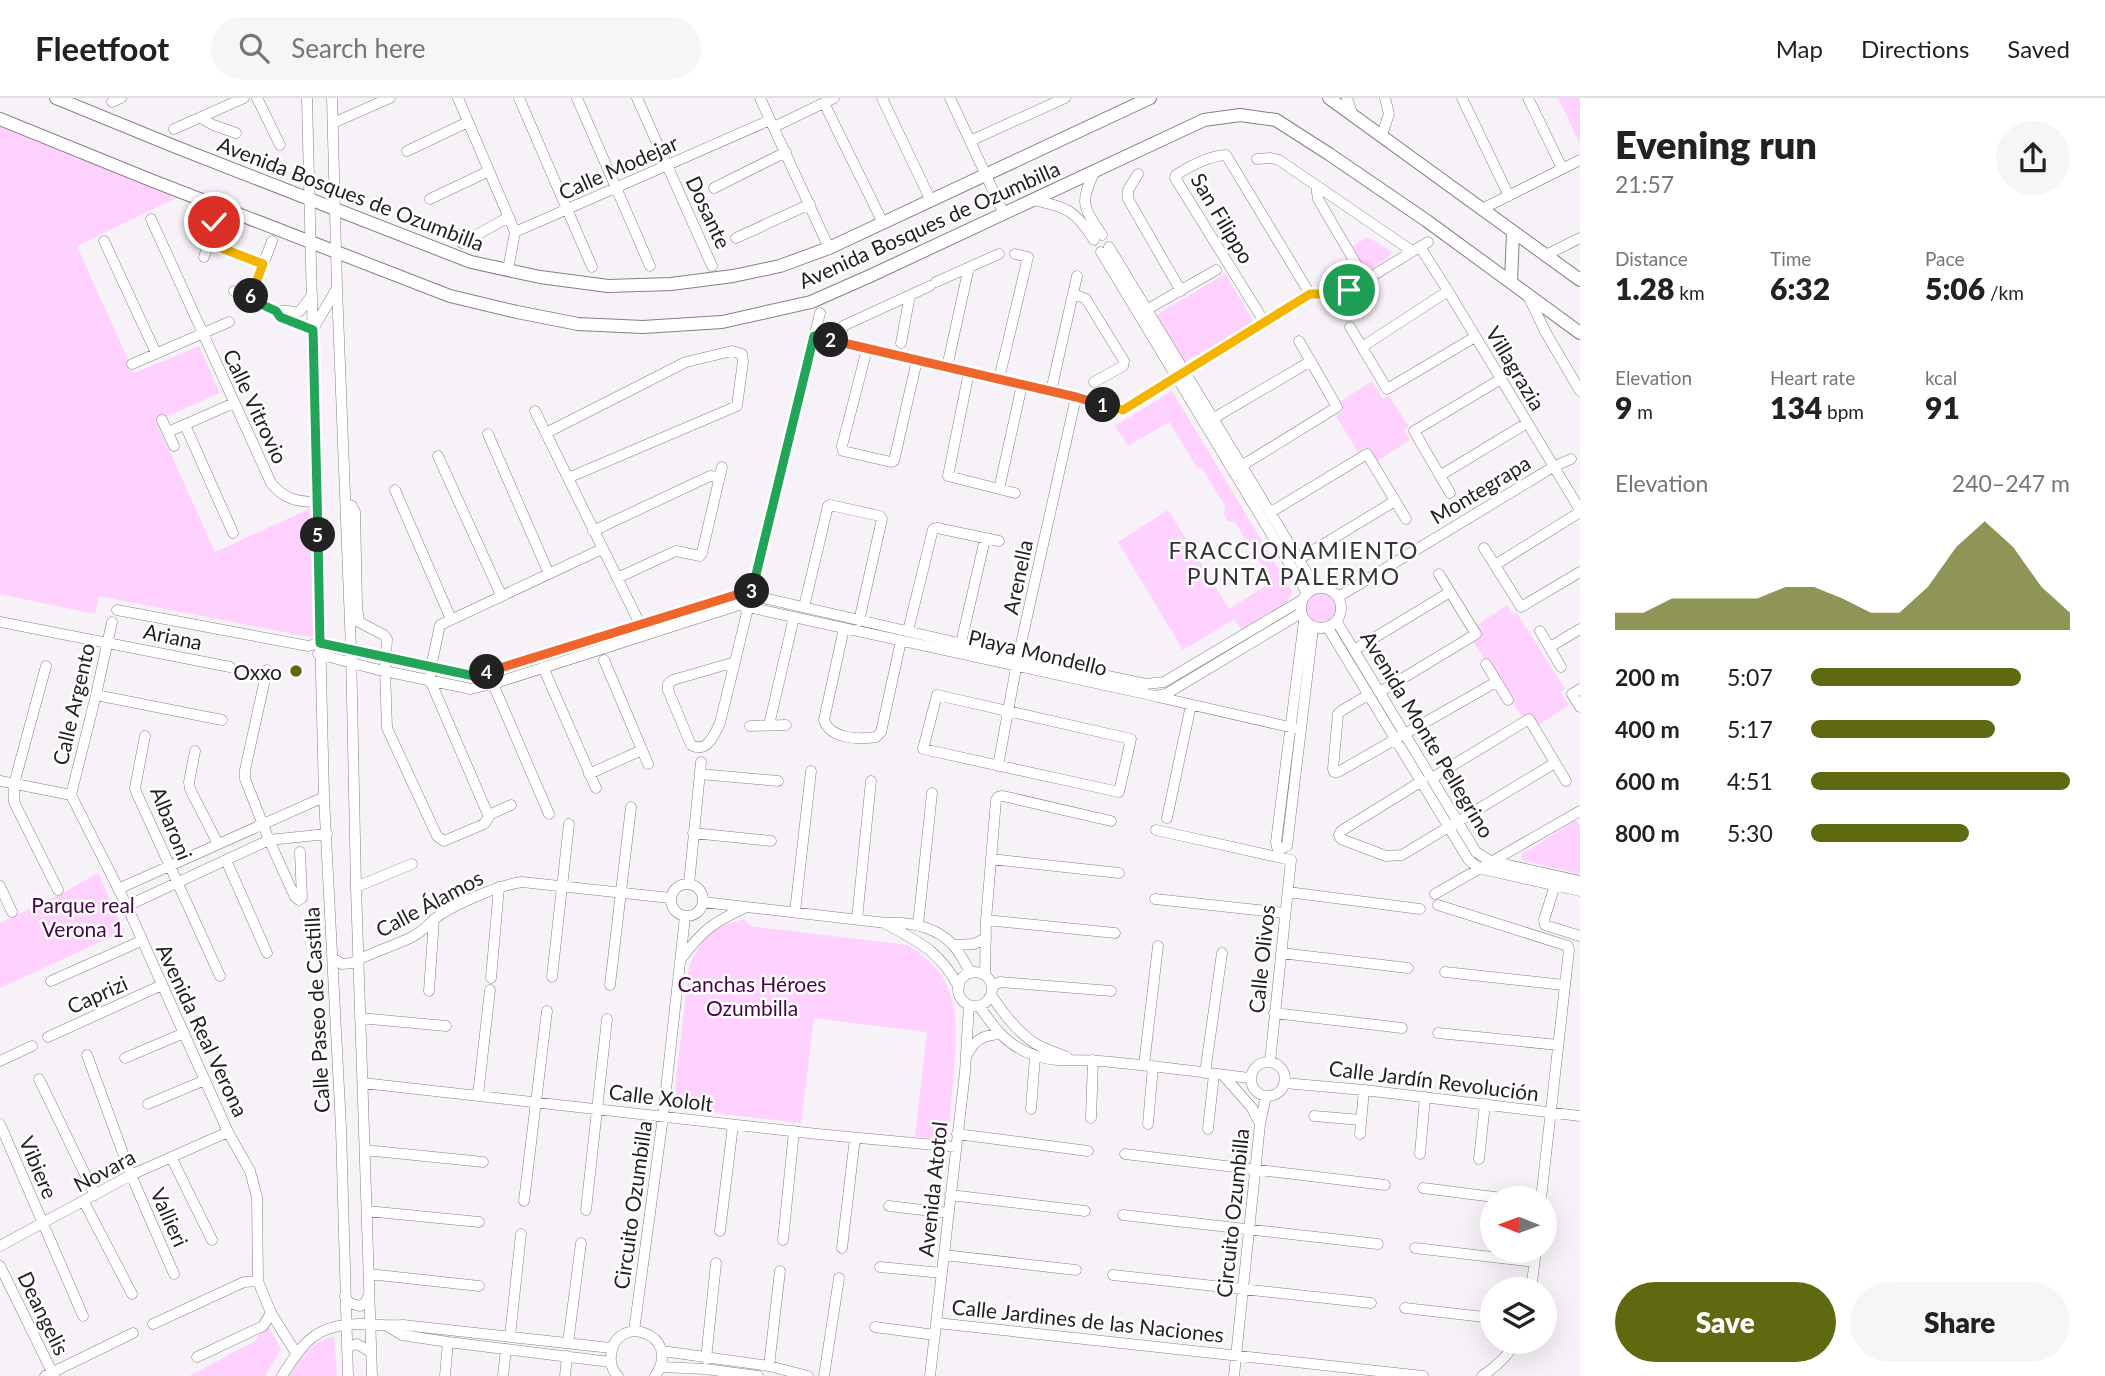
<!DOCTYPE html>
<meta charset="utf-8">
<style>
:root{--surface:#fff;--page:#f6f6f6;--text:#222;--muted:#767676;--line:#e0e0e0;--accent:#5f690f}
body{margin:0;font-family:Lato,sans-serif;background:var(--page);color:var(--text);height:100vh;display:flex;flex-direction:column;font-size:26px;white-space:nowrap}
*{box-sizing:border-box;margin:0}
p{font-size:23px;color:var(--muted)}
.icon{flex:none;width:38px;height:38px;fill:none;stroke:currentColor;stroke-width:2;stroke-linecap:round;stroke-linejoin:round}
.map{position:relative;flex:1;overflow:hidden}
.sheet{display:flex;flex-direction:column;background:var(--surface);width:525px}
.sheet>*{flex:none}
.needle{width:46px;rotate:271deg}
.controls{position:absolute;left:1480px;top:1088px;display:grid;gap:14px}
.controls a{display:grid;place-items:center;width:77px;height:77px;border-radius:50%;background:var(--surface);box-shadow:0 7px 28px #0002;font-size:35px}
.pin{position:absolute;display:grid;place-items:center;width:60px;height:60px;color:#fff;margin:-30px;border:4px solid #fff;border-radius:50%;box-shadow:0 2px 7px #0007}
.km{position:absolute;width:35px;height:35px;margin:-18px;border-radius:50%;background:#222;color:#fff;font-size:19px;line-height:35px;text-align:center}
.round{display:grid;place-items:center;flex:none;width:74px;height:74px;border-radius:37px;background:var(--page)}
.summary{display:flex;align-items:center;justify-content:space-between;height:119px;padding:0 35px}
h1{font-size:38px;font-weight:800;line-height:52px}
.metrics{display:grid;grid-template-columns:repeat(3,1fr);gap:10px;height:119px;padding:7px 35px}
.metrics div{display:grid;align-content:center}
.metrics b{font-size:30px;font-weight:800}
.metrics small{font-size:19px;font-weight:400}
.metrics p{font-size:19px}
.chart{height:196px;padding:14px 35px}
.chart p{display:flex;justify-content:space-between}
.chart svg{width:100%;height:126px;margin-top:7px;fill:var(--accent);opacity:.7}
.button{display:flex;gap:14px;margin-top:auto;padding:14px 35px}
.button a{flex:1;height:80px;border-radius:42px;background:var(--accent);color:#fff;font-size:28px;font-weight:800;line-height:80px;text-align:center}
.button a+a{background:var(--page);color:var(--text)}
ul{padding:0 35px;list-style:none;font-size:23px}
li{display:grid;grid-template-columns:112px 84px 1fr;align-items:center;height:52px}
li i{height:18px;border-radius:9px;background:var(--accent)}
header{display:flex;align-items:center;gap:42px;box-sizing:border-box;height:98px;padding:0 35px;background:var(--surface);border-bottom:2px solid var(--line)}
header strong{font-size:33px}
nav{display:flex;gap:38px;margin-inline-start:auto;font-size:24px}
.search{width:490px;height:63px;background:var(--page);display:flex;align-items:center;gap:18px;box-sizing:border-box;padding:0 24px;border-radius:38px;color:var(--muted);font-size:26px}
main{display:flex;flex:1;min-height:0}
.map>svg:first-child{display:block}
</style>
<header>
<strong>Fleetfoot</strong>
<div class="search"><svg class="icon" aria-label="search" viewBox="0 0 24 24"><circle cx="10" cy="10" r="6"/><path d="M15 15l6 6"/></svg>Search here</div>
<nav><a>Map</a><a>Directions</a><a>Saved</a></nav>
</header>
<main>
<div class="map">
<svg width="1580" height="1278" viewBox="0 0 1580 1278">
<rect width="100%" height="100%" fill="#f7f2f7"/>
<path fill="#fed1fe" d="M 1558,0 L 1580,0 L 1580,46 Z
M 0,27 L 176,100 L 77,148 L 134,275 L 199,248 L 220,295 L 156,323 L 215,454 L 311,410 L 315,540 L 99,498 L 95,516 L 0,496 Z
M 1368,139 L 1392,154 L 1387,161 L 1364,175 L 1349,150 Z
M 1225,176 L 1254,224 L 1184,265 L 1156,217 Z
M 1372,283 L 1383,301 L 1389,298 L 1409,329 L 1404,332 L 1410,342 L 1376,364 L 1366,349 L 1358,354 L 1336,318 L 1343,313 L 1338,305 Z
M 1172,293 L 1292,493 L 1288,503 L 1242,532 L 1234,521 L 1183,552 L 1118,444 L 1168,412 L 1229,511 L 1272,484 L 1235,424 L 1228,423 L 1224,416 L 1225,408 L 1201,369 L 1198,371 L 1169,324 L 1128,348 L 1115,328 Z
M1303 510a17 17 0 1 1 34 0a17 17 0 1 1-34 0Z
M 1507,507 L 1513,517 L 1517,515 L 1565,591 L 1560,594 L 1569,607 L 1537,628 L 1529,615 L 1522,619 L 1473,544 L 1482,538 L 1476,528 Z
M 1576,722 L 1580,728 L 1580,776 L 1524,763 L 1521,759 L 1522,756 Z
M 98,775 L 124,833 L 0,890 L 0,825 L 63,795 Z
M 744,821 L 750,828 L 907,847 C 958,876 959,918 954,971 C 952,995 950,1018 948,1042 L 915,1039 L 927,934 L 814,920 L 801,1025 L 673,1010 L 689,868 L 702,844 L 712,834 L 727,826 Z
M 267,1226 L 281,1251 L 265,1278 L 189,1278 L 255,1243 Z
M 334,1238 L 337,1278 L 289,1278 C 300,1258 312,1244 334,1238 Z"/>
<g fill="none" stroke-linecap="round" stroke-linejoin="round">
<defs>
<path id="minor" d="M 257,0 L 280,47
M 307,0 L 324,699 L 341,1030 L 348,1278
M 332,0 L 337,190 L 351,551 L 356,789 L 372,1278
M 458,0 L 515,134
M 519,0 L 592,169
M 577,0 L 650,168
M 637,0 L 712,168
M 760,0 L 829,150
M 882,0 L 931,103
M 950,0 L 1004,116
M 1347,0 L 1352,15
M 1462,0 L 1509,98
M 1528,0 L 1562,70
M 112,4 L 121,0
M 824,5 L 883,125
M 201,20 L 213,27 L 236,35
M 333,25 L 390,0
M 774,29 L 834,0
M 174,31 L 244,0
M 1382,37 L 1389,16 L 1385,0
M 970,43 L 1065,0
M 407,53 L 468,24
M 1257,61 L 1271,60 L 1279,62 L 1412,153
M 1095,73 C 1079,105 1083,109 1102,137
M 1138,76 L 1128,92 L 1128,101 L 1181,193
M 1316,88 L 1318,101 L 1366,183
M 714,90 L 786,54
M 430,101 L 489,73
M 1034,102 C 1067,109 1076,113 1094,142
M 1482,111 L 1580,62
M 200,118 L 215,125 L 204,159
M 151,121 L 271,385 C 284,401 297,404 317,404
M 515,134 L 770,22
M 736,140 L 810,106
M 104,143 L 156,255
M 208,145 L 263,166
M 462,145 L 509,119
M 1109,149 L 1316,490
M 1420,149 L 1448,193 L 1580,412
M 1101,154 L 1307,495
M 1546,157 L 1580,140
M 508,172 L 515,134
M 936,184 L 999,156
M 234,193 L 277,213 C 304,211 292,224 312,197
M 1074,196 L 1086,201 L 1124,263 L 1123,268 L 1094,284
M 1528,198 L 1546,235 L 1580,293
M 250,201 L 272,143
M 1148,211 L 1216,172
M 277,213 L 280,219 L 313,231 L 337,190
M 1265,225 L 1175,80 L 1176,77 C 1190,68 1209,58 1226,57 L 1310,196
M 1350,229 L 1387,291 L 1475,239
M 814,238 L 1076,299 L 1123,312 L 1310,196 L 1339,196 L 1349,192 L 1428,144
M 839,244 L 843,228 L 930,188
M 901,245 L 910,197
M 1362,249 L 1448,193
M 867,251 L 842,348 L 843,353 L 891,364 L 894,363 L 917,262
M 132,266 L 229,224
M 947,269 L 969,169
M 969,274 L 948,378 L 1015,395
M 999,281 L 1028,159 L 1015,156
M 1051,293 L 1077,178
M 535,313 L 642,530
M 1214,320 L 1311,263
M 162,322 L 174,348
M 185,327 L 233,435
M 168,334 L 234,305
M 546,335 L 686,264 L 732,253 L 742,256 L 743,263 L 737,308 L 568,380
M 488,336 L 549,476
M 438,358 L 501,497
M 1238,370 L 1337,309 L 1299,243
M 1441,377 L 1527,325
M 999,391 L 1022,287
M 395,392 L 451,521
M 1450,395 L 1414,333 L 1501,281
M 346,406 L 352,408 L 355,414 L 357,508 L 359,524 L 384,537 L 387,541 L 385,573 L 387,630 L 437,738 L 444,743 L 484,726 L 489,719 L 430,582 L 431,569 L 440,527 L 602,451
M 1271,414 L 1367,356 L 1406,421
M 593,433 L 710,378 L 719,379
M 1484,450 L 1521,509 L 1580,474
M 1299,461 L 1395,403
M 1495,467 L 1580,414
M 617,480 L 676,453 L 700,458 L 702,455 L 722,369
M1301 510a20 20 0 1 1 40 0a20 20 0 1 1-40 0Z
M 1338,499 L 1553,369 L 1571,361
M 804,509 L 828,408 L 830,407 L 880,418 L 882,421 L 859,523
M 117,512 L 308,548 L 320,545 L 474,578 L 742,495 L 1018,559 L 1146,586 L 1164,584 L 1302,502
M 1304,523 L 1276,744 L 1277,749 L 1282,750 L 1287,748 L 1313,530
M 0,524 L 230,569
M 1337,524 L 1476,754 L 1490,763 L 1580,783
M 844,530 L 824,622 C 830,641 859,642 876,639 L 881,634 L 901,543
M 1328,530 L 1468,761 L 1478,770 L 1580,793
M 908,533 L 933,431 L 937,430 L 999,443
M 1540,533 L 1561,569
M 961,545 L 985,441
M 1550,549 L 1580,531
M 1354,552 L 1450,494
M 318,556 L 375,571 L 471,591 L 499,584 L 739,507 L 1155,598 L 1166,596 L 1301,515
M 604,562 L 648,666
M 735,564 L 673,582 L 668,586 L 668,592 L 691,647 C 707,656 714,637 720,625 L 820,215
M 1486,566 L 1508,602
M 46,568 L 14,686 L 14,704 L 58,792
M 543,569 L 596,690
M 267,572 L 245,672 L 245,681 L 269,742 L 295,799 L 299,802
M 493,586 L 549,716
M 1580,591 L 1572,596 L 1580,609
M 1380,594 L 1476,536 L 1439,476
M 96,597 L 222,622
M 937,597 L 1131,641 L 1119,694 L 923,651 Z
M 1368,597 L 1341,613 L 1338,616 L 1333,671 L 1334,674 L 1338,674 L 1496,584
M 1158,599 L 1294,630
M 769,627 L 794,519
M 750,628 L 786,627
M 145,638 L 135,690 L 137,696 L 220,878
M 195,653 L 189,684 L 190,691 L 218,746
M 998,668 L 1018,559 L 1076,299
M 589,676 L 642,652
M 700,676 L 778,683
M 1432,680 L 1529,621 L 1566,683
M 0,683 L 71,697
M 1422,683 L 1341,733 L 1339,737 L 1341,741 L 1386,758 L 1402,757 L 1555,665
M 71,697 L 127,808 L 228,1034 L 250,1073 L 257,1099 L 258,1183 L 271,1215 L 296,1255
M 71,697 L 96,597 L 112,524
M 489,717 L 511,707
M 1167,720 L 1191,607
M 1156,732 L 1291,762 L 1270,964
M 693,735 L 771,743
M 991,761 L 1119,775
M 226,762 L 267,855
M671 802a16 16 0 1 1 32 0a16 16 0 1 1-32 0Z
M 689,786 L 701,664
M 1555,787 L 1544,822 L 1545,827 L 1580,838
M 0,788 L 12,814
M 356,789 L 412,766
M 118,791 L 324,699
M 1288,794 L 1420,811
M 1435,796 L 1580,713
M 1155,801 L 1285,815
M 299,802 L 302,800 L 300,754
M 703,804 L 886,825 C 910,824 935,828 953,847 C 960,854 965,866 971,875
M 1438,807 L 1568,848 L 1569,852 L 1541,1101
M 127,808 L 269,742 L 327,736
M 795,814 L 811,673
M 857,821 L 871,683
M 986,822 L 1115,835
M 886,826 C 921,845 939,853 959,889
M 918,827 L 932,695
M 954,847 L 974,846 L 986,840
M 1281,855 L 1408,870
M 334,861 L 342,866 L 352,865 C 371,854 392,849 412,839 C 424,833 431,823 441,816 C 461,804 499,787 522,784 L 670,800
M 681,861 C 702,833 712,825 744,810
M 1445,874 L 1564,887
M958 891a17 17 0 1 1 34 0a17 17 0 1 1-34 0Z
M 985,877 L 986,822 L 996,702 L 998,699 L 1003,698 L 1111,723
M 552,879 L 569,726
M 491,880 L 499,789
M 51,883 L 141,843
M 610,887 L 631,709
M 992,888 L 1000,884 L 1111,893
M 429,893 L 434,821
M 991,897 C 1003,915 1017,934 1036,946 C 1045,951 1057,955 1067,959
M 979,908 C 995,931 1007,948 1034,957 C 1054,965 1078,961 1099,963 C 1150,967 1200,974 1250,980
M 1274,915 L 1402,930
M 360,920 L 446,928
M 1438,935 L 1558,947
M 48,939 L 162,887
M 968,955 C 976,941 982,938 999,936
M 87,957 L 131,1077 L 174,1176
M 125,960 L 184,935
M 0,963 L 32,948
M1251 981a17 17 0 1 1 34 0a17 17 0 1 1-34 0Z
M 1144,967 L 1158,848
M 1205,975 L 1222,855
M 1223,977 L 1252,1010 L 1260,1026
M 39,981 L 95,1097
M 363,985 L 817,1036 L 956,1049
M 1284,985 L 1364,992 L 1580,1018
M 478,997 L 490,892
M 148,1006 L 205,982
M 1031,1011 L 1035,958
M 1314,1018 L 1361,1022
M 1091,1020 L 1093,962
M 0,1026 L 83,1218
M 1148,1026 L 1153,968
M 1208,1031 L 1214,976
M 957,1036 L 1088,1053
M 1360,1036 L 1364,992
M 365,1052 L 483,1064
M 1125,1056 L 1385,1087
M 1420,1056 L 1425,999
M 171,1059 L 212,1142
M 1479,1061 L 1485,1006
M 1423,1090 L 1510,1101
M 950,1097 L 1085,1113
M 524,1103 L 547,913
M 84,1104 L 132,1196
M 889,1108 L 948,1115
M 586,1112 L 607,921
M 367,1113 L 479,1124
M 1123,1117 L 1378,1146
M 720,1133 L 733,1027
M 783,1142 L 794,1033
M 0,1148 L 131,1077 L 228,1034
M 842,1150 L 855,1040
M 1415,1150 L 1534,1164
M 944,1157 L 1076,1172
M 0,1168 L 54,1278
M 880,1169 L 942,1175
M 369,1176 L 479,1188
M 1113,1177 L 1371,1205
M 1531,1192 L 1536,1153
M 345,1198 L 349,1205 L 360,1208 L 365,1205 L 369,1197
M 1405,1210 L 1493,1220
M 937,1225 L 1423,1278
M 153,1226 L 244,1184 L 258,1183
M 389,1229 L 402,1237 L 448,1244 L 610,1264
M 875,1229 L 935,1237
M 634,1233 L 663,1019 L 685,819
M 510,1238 L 521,1136
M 568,1245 L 581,1145
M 347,1249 L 357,1246 L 371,1254
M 662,1253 L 769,1268 L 808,1278
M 197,1259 L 263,1228 L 271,1215
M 706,1261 L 716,1165
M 769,1268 L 780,1173
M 661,1269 L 705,1271 L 758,1278
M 45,1278 L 133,1235
M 282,1278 C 305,1241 319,1225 364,1226 C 378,1227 390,1228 403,1227 L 611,1250
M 445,1278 L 448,1244
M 503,1278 L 506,1251
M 565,1278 L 567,1258
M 618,1278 C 612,1272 610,1266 611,1258 C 615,1213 684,1236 655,1278
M 824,1278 L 839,1180
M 930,1278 L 965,974 L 969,907
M 1234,1278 L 1260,1026 L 1266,998
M 1482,1278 C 1496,1269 1507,1259 1516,1244"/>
<path id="major" d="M 56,0 L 176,49 L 471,164 L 540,179 L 608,188 L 671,186 L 733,178 L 780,168 L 829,150 L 1150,0
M 1329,0 L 1580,182
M 0,21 L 153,83 L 450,198 L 517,214 L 578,226 L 643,229 L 722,224 L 811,204 L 870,178 L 1204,22 L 1240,17 L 1276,22 L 1329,56 L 1427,123 L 1580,235
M 1511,184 L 1513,135"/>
</defs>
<use href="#minor" stroke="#858085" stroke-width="11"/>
<use href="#major" stroke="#858085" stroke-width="14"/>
<use href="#minor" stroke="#fff" stroke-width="10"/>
<use href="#major" stroke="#fff" stroke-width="12"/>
</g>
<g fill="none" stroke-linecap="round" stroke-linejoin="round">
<defs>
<path id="split-1" d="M 1103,307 L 1123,312 L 1310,196 L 1339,196 L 1349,192"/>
<path id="split-2" d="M 831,242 L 1076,299 L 1103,307"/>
<path id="split-3" d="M 752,493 L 814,238 L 831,242"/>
<path id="split-4" d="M 487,574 L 742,495 L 751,497 L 752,493"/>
<path id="split-5" d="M 318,437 L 320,545 L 474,578 L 487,574"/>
<path id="split-6" d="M 251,198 L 250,201 L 276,213 L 280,219 L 313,232 L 318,437"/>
<path id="split-7" d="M 214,124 L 215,127 L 208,145 L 263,166 L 251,198"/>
</defs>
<use href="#split-1" stroke="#fff" stroke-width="14"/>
<use href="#split-2" stroke="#fff" stroke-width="14"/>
<use href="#split-3" stroke="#fff" stroke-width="14"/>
<use href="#split-4" stroke="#fff" stroke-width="14"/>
<use href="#split-5" stroke="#fff" stroke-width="14"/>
<use href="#split-6" stroke="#fff" stroke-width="14"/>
<use href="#split-7" stroke="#fff" stroke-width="14"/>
<use href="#split-1" stroke="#f5b400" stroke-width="9"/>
<use href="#split-2" stroke="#f0652b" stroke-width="9"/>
<use href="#split-3" stroke="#22a559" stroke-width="9"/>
<use href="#split-4" stroke="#f0652b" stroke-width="9"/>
<use href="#split-5" stroke="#22a559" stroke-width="9"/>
<use href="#split-6" stroke="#22a559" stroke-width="9"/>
<use href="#split-7" stroke="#f5b400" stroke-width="9"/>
</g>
<circle fill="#5f690f" stroke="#fff" stroke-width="2.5" cx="296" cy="573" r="7"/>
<g text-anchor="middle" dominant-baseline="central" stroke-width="5" stroke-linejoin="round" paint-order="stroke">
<g font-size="21" fill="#211f21" stroke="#fff">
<text transform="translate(618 69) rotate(-24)">Calle Modejar</text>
<text transform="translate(351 95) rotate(21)">Avenida Bosques de Ozumbilla</text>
<text transform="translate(709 114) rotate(65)">Dosante</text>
<text transform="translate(1223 120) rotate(59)">San Filippo</text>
<text transform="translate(929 126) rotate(-24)">Avenida Bosques de Ozumbilla</text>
<text transform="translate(1516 270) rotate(59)">Villagrazia</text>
<text transform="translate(256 308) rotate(65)">Calle Vitrovio</text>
<text transform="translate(1480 391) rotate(-31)">Montegrapa</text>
<text transform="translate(1017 479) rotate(-78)">Arenella</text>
<text transform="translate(173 538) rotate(12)">Ariana</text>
<text transform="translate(1038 554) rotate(13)">Playa Mondello</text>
<text transform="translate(73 606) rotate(-77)">Calle Argento</text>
<text transform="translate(1428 636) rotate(59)">Avenida Monte Pellegrino</text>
<text transform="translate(172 725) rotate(68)">Albaroni</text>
<text transform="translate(429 805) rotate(-28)">Calle Álamos</text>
<text transform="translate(1261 861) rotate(-84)">Calle Olivos</text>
<text transform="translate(97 896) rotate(-24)">Caprizi</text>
<text transform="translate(316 912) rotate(-93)">Calle Paseo de Castilla</text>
<text transform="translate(203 932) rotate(65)">Avenida Real Verona</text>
<text transform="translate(1434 982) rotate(7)">Calle Jardín Revolución</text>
<text transform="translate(661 999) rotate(7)">Calle Xololt</text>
<text transform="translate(39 1069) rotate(67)">Vibiere</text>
<text transform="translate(104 1072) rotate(-28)">Novara</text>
<text transform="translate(932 1091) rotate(-84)">Avenida Atotol</text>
<text transform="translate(632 1107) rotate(-82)">Circuito Ozumbilla</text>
<text transform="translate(1232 1115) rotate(-84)">Circuito Ozumbilla</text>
<text transform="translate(170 1119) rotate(66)">Vallieri</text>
<text transform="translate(44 1215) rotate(64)">Deangelis</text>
<text transform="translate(1088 1222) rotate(6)">Calle Jardines de las Naciones</text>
</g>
<g font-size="21" fill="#211f21" stroke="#fff" text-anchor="end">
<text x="282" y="573">Oxxo</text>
</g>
<g font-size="21" fill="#49024c" stroke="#fff">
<text x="83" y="806">Parque real<tspan x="83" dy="24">Verona 1</tspan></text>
<text x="752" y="885">Canchas Héroes<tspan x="752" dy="24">Ozumbilla</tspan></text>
</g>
<g font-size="23" letter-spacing="2" fill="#363236" stroke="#fff">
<text x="1294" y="452">FRACCIONAMIENTO<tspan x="1294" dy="26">PUNTA PALERMO</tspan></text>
</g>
</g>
</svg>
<div class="controls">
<a><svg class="needle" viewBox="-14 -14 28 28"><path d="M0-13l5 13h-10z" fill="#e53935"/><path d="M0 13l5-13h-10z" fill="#767676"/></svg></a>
<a><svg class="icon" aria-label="layers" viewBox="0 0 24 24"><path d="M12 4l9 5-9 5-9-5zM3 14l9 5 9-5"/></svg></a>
</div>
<div class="pin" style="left:1349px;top:192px;background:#1e9e55"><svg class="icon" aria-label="arrive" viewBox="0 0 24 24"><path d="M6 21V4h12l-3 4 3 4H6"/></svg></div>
<div class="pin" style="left:214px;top:124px;background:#d93025"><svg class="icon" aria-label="check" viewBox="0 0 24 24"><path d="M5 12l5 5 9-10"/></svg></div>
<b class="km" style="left:1103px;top:307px">1</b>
<b class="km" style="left:831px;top:242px">2</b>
<b class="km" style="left:752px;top:493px">3</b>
<b class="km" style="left:487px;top:574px">4</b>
<b class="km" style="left:318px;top:437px">5</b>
<b class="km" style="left:251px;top:198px">6</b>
</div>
<section class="sheet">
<div class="summary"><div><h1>Evening run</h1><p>21:57</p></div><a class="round"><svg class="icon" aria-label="share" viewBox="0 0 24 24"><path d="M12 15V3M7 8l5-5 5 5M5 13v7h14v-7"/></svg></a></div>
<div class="metrics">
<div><p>Distance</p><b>1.28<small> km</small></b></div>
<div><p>Time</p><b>6:32</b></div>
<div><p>Pace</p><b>5:06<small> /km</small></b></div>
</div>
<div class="metrics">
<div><p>Elevation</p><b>9<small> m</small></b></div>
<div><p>Heart rate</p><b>134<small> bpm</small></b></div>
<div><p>kcal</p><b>91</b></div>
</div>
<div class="chart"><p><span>Elevation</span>240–247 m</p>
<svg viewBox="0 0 160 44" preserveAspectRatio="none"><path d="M0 44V38L10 38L20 33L30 33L40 33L50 33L60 29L70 29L80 33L90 38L100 38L110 29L120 15L130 6L140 15L150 29L160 38V44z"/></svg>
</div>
<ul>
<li><b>200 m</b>5:07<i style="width:81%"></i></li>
<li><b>400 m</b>5:17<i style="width:71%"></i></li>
<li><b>600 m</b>4:51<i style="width:100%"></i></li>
<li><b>800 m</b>5:30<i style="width:61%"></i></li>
</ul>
<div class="button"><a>Save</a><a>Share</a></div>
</section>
</main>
